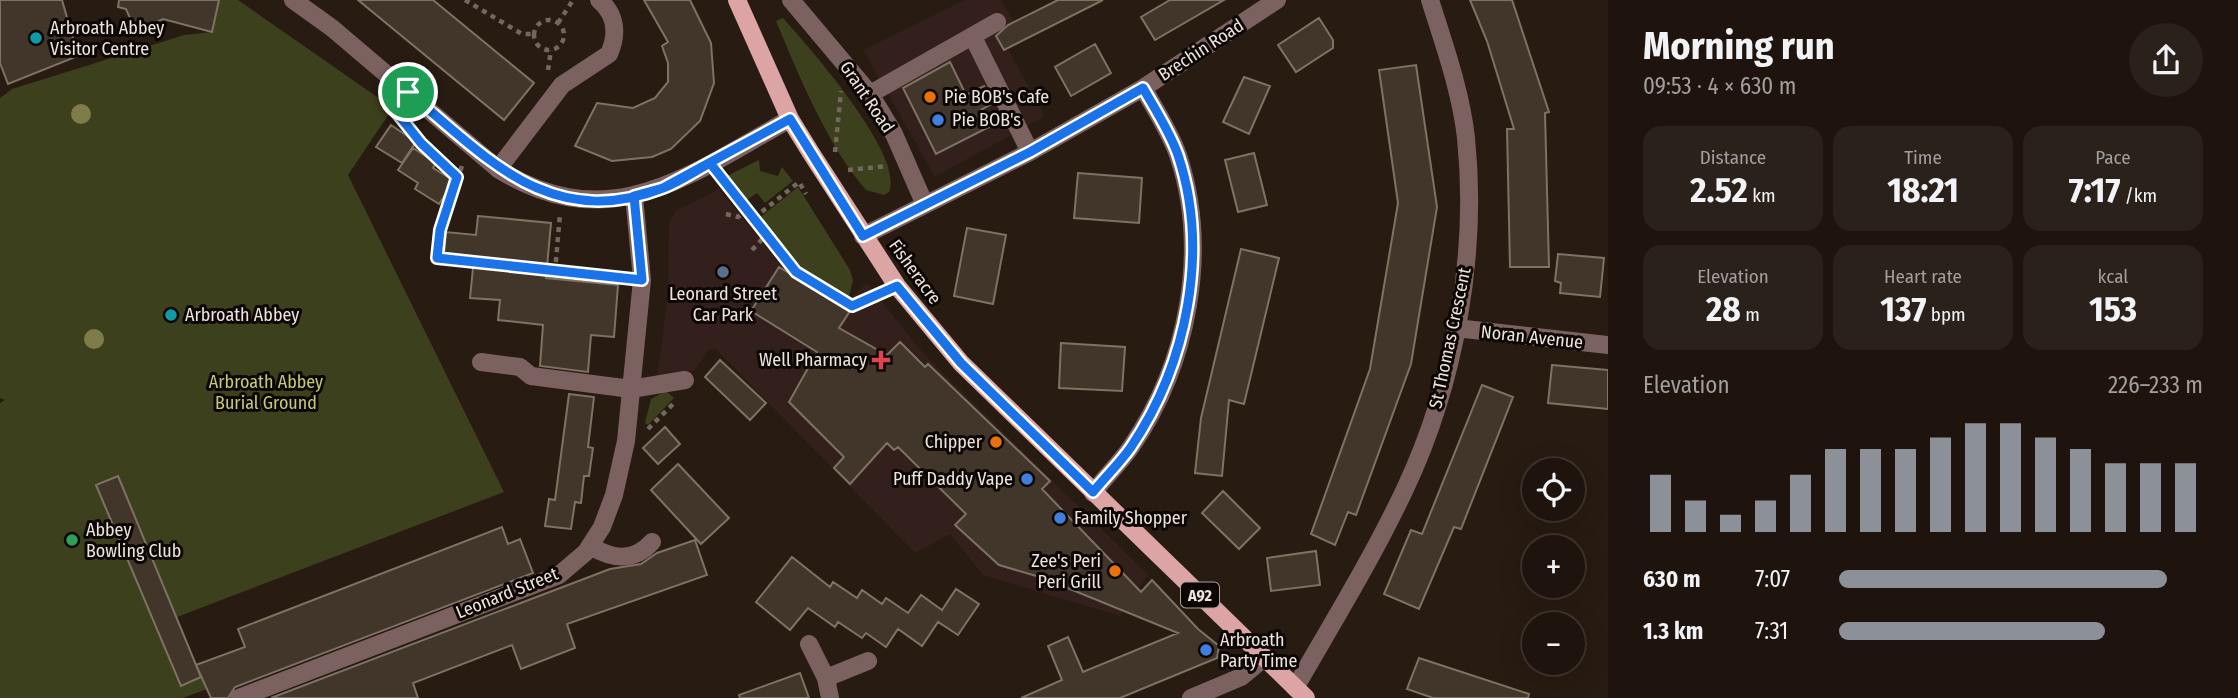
<!DOCTYPE html>
<meta charset="utf-8">
<style>
:root{--surface:#1e140d;--page:#2b211b;--text:#f1f3f6;--muted:#a19e9d;--line:#3c332e;--accent:#8c9099}
body{margin:0;font-family:"Fira Sans Condensed",sans-serif;background:var(--page);color:var(--text);height:100vh;display:flex;flex-direction:column;font-size:26px;white-space:nowrap}
*{box-sizing:border-box;margin:0}
p{font-size:23px;color:var(--muted)}
.icon{flex:none;width:38px;height:38px;fill:none;stroke:currentColor;stroke-width:2;stroke-linecap:round;stroke-linejoin:round}
.map{position:relative;flex:1;overflow:hidden}
.side{display:flex;flex-direction:column;background:var(--surface);width:630px}
.side>*{flex:none}
.fabs{position:absolute;left:1522px;top:458px;display:grid;gap:14px}
.fabs a{display:grid;place-items:center;width:63px;height:63px;border-radius:50%;background:var(--surface);box-shadow:0 7px 28px #0002,0 0 0 2px var(--line);font-size:35px}
.pin{position:absolute;display:grid;place-items:center;width:60px;height:60px;color:#fff;margin:-30px;border:4px solid #fff;border-radius:50%;box-shadow:0 2px 7px #0007}
.round{display:grid;place-items:center;flex:none;width:74px;height:74px;border-radius:37px;background:var(--page)}
.summary{display:flex;align-items:center;justify-content:space-between;height:119px;padding:0 35px}
h1{font-size:38px;font-weight:700;line-height:52px}
.stats{display:grid;grid-template-columns:repeat(3,1fr);gap:10px;height:119px;padding:7px 35px}
.stats div{display:grid;align-content:center;border-radius:18px;background:var(--page);text-align:center}
.stats b{font-size:35px;font-weight:700}
.stats small{font-size:19px;font-weight:400}
.stats p{font-size:19px}
.chart{height:196px;padding:14px 35px}
.chart p{display:flex;justify-content:space-between}
.chart svg{width:100%;height:126px;margin-top:7px;stroke:var(--accent);stroke-width:6}
ul{padding:0 35px;list-style:none;font-size:23px}
li{display:grid;grid-template-columns:112px 84px 1fr;align-items:center;height:52px}
li i{height:18px;border-radius:9px;background:var(--accent)}
main{display:flex;flex:1;min-height:0}
.map>svg:first-child{display:block}
</style>
<main>
<div class="map">
<svg width="1608" height="698" viewBox="0 0 1608 698">
<rect width="100%" height="100%" fill="#281b11"/>
<path fill="#33201d" d="M 965,0 L 1001,0 L 1014,22 L 998,31 L 1045,116 L 935,177 L 863,50 Z
M 719,189 L 779,262 L 851,297 L 867,283 L 923,353 L 1148,575 L 1120,616 L 983,575 L 950,534 L 915,553 L 716,349 L 709,349 L 694,371 L 657,377 L 668,295 L 669,223 L 676,211 Z"/>
<path fill="#3d401c" d="M 219,0 L 238,0 L 393,108 L 348,175 L 504,492 L 177,617 L 207,689 L 183,698 L 0,698 L 0,403 L 5,400 L 0,398 L 0,98 L 12,89 L 86,66 L 184,35 L 212,32 Z
M 783,18 C 808,46 905,155 889,192 L 884,195 L 866,190 C 828,147 798,74 776,21 Z
M 759,160 L 760,171 L 778,176 L 782,167 L 793,181 L 765,203 L 757,193 L 744,202 L 725,177 Z
M 798,187 L 850,270 L 853,280 L 849,297 L 793,267 L 758,219 Z
M 666,391 L 674,398 L 648,425 L 645,423 L 651,399 Z"/>
<path fill="#413629" stroke="#7e7263" stroke-width="2" d="M 0,0 L 62,0 L 78,56 L 8,84 L 0,63 Z
M 119,0 L 219,0 L 212,32 L 163,19 L 145,28 L 139,28 L 133,25 L 126,9 L 118,7 Z
M 358,0 L 433,0 L 534,83 L 504,120 Z
M 644,0 L 690,0 L 711,43 L 714,83 L 700,121 L 671,149 L 652,157 L 612,161 L 575,146 L 597,103 L 633,108 L 655,98 L 668,82 L 668,63 L 662,46 L 668,42 Z
M 1058,0 L 1103,0 L 1004,50 L 996,36 L 1008,25 Z
M 1170,0 L 1224,0 L 1155,40 L 1141,17 Z
M 1470,0 L 1512,0 L 1549,112 L 1545,113 L 1549,267 L 1510,267 L 1507,129 L 1514,129 L 1487,41 Z
M 1319,18 L 1333,40 L 1333,48 L 1296,72 L 1278,45 Z
M 1095,44 L 1111,73 L 1071,96 L 1055,67 Z
M 950,62 L 966,95 L 984,86 L 993,103 L 981,110 L 989,127 L 936,154 L 903,88 Z
M 1416,65 L 1437,207 L 1411,364 L 1356,515 L 1348,512 L 1335,545 L 1311,534 L 1370,369 L 1398,203 L 1379,70 Z
M 1244,77 L 1270,86 L 1249,134 L 1223,122 Z
M 391,125 L 416,142 L 402,163 L 376,147 Z
M 413,148 L 436,163 L 433,168 L 454,181 L 439,204 L 415,189 L 418,183 L 398,170 Z
M 1254,153 L 1267,205 L 1238,212 L 1225,160 Z
M 1078,173 L 1142,178 L 1139,223 L 1074,218 Z
M 478,216 L 551,223 L 546,278 L 618,285 L 614,337 L 591,335 L 588,372 L 540,366 L 543,325 L 498,320 L 500,300 L 470,298 L 474,258 L 444,255 L 446,232 L 476,235 Z
M 967,228 L 1006,235 L 993,304 L 954,296 Z
M 1241,249 L 1279,258 L 1244,404 L 1229,400 L 1222,476 L 1195,473 L 1201,418 Z
M 1558,254 L 1604,258 L 1600,297 L 1560,293 L 1561,283 L 1555,281 Z
M 779,267 L 850,311 L 839,328 L 887,355 L 900,342 L 925,367 L 928,364 L 1050,481 L 1042,489 L 1141,592 L 1152,580 L 1198,629 L 1219,646 L 1217,658 L 1120,698 L 1021,698 L 1062,680 L 1048,646 L 1068,637 L 1083,672 L 1178,633 L 1043,578 L 999,565 L 955,525 L 966,514 L 898,447 L 894,450 L 887,443 L 850,484 L 834,468 L 844,457 L 789,402 L 817,352 L 751,311 Z
M 1061,343 L 1125,347 L 1122,391 L 1059,388 Z
M 720,360 L 766,403 L 750,420 L 705,377 Z
M 1552,365 L 1608,370 L 1608,409 L 1548,403 Z
M 1482,385 L 1513,397 L 1461,529 L 1454,527 L 1419,609 L 1384,594 L 1411,530 L 1422,534 Z
M 569,394 L 594,397 L 588,447 L 593,448 L 589,476 L 584,476 L 581,503 L 575,502 L 571,529 L 545,526 L 549,499 L 555,500 Z
M 665,427 L 680,444 L 658,464 L 643,448 Z
M 678,464 L 729,518 L 701,544 L 651,490 Z
M 118,476 L 196,665 L 245,647 L 238,629 L 502,527 L 508,544 L 520,539 L 533,573 L 235,687 L 228,698 L 211,698 L 196,665 L 201,677 L 181,686 L 96,485 Z
M 1223,491 L 1260,528 L 1239,549 L 1202,513 Z
M 695,540 L 707,575 L 567,624 L 575,648 L 521,669 L 512,645 L 413,683 L 418,698 L 271,698 L 610,569 L 641,564 L 657,553 Z
M 1316,551 L 1320,585 L 1271,591 L 1267,558 Z
M 792,557 L 830,587 L 833,582 L 857,598 L 862,590 L 882,604 L 886,598 L 908,613 L 921,595 L 942,610 L 956,589 L 979,604 L 958,635 L 938,622 L 922,646 L 898,629 L 886,647 L 866,633 L 862,638 L 838,622 L 835,627 L 808,608 L 790,630 L 756,602 Z
M 1419,658 L 1529,694 L 1528,698 L 1433,698 L 1407,689 Z
M 800,673 L 809,698 L 740,698 L 739,695 Z"/>
<g fill="none" stroke-linecap="round" stroke-linejoin="round">
<path stroke="#73685f" stroke-width="4.5" stroke-dasharray="5 5" stroke-linecap="butt" d="M 465,0 L 522,34 L 534,34
M534 35a15 15 0 1 1 30 0a15 15 0 1 1-30 0Z
M 558,23 L 573,0
M 548,70 L 551,50
M 399,116 L 420,143 L 457,177
M 835,152 L 841,91
M 462,166 L 440,230 L 437,258 L 620,279
M 848,170 L 888,166
M 724,180 L 796,272 L 852,306 L 879,294
M 726,214 L 738,217 L 747,209
M 754,218 L 799,182 L 806,194
M 752,250 L 767,234
M 555,272 L 560,214
M 648,429 L 674,403"/>
<path stroke="#7c6161" stroke-width="18" d="M 293,0 L 332,28 L 498,169 C 611,239 690,174 790,119
M 791,0 L 870,94 L 894,134 L 925,205
M 973,37 L 1030,152
M 870,94 L 997,22
M 498,169 L 562,85 L 609,54 C 618,34 616,14 599,0
M 863,236 L 1030,152 L 1143,88 L 1277,0
M 1456,328 L 1608,345
M 481,362 L 520,367 L 531,376 L 631,389 L 685,380
M 1093,493 C 1105,477 1120,463 1131,447 C 1188,364 1210,251 1178,155 C 1170,132 1155,109 1143,88
M 590,546 C 612,559 633,563 652,542
M 809,644 L 826,678
M 1295,688 C 1333,622 1373,557 1405,489 C 1455,383 1478,255 1466,138 C 1461,92 1444,44 1430,0
M 239,698 L 559,575 L 586,552 L 602,527 L 614,495 L 626,441 L 642,280 L 634,196
M 830,698 L 826,678 L 868,661
M 1191,698 L 1241,677 L 1265,657"/>
<path stroke="#dda4a5" stroke-width="18" d="M 737,0 L 790,119 L 811,153 L 897,286 L 961,363 L 1306,698"/>
</g>
<g fill="#7e7c48">
<circle cx="81" cy="114" r="10"/>
<circle cx="94" cy="339" r="10"/>
</g>
<g fill="none" stroke-linecap="round" stroke-linejoin="round">
<defs>
<path id="route" d="M 408,92 C 486,157 550,232 663,188 C 679,182 695,171 710,163 L 796,272 L 852,306 L 897,286 L 961,363 L 1093,492 C 1105,477 1120,463 1131,447 C 1187,364 1210,251 1178,155 C 1170,132 1155,109 1143,88 L 1030,152 L 863,236 L 790,119 L 663,188 L 634,196 L 642,280 L 437,258 L 440,230 L 457,177 L 421,143 L 393,108 L 408,92"/>
</defs>
<use href="#route" stroke="#fff" stroke-width="14"/>
<use href="#route" stroke="#1a73e8" stroke-width="9"/>
</g>
<g fill="#0f9aa8" stroke="#0c0704" stroke-width="2.5">
<circle cx="36" cy="38" r="7"/>
<circle cx="171" cy="315" r="7"/>
</g>
<g fill="#e8710a" stroke="#0c0704" stroke-width="2.5">
<circle cx="930" cy="97" r="7"/>
<circle cx="996" cy="442" r="7"/>
<circle cx="1115" cy="571" r="7"/>
</g>
<g fill="#3f7fe0" stroke="#0c0704" stroke-width="2.5">
<circle cx="938" cy="120" r="7"/>
<circle cx="1027" cy="479" r="7"/>
<circle cx="1060" cy="518" r="7"/>
<circle cx="1206" cy="650" r="7"/>
</g>
<circle fill="#5c6f8a" stroke="#0c0704" stroke-width="2.5" cx="723" cy="272" r="7"/>
<path fill="#e0444e" stroke="#0c0704" stroke-width="2.5" d="M877.5 349.5h7v7h7v7h-7v7h-7v-7h-7v-7h7z"/>
<circle fill="#2e9e5b" stroke="#0c0704" stroke-width="2.5" cx="72" cy="540" r="7"/>
<g text-anchor="middle" dominant-baseline="central" stroke-width="6" stroke-linejoin="round" paint-order="stroke">
<rect fill="#0c0704" stroke="#aaa29c" stroke-width="2" x="1181" y="582.5" width="38" height="25" rx="5"/>
<g font-size="16" font-weight="bold" fill="#ede4dd">
<text x="1200" y="595">A92</text>
</g>
<g font-size="18" fill="#ede4dd" stroke="#0c0704" text-anchor="start">
<text x="50" y="28">Arbroath Abbey<tspan x="50" dy="21">Visitor Centre</tspan></text>
<text x="944" y="97">Pie BOB's Cafe</text>
<text x="952" y="120">Pie BOB's</text>
<text x="723" y="294" text-anchor="middle">Leonard Street<tspan x="723" dy="21">Car Park</tspan></text>
<text x="185" y="315">Arbroath Abbey</text>
<text x="867" y="360" text-anchor="end">Well Pharmacy</text>
<text x="982" y="442" text-anchor="end">Chipper</text>
<text x="1013" y="479" text-anchor="end">Puff Daddy Vape</text>
<text x="1074" y="518">Family Shopper</text>
<text x="86" y="530">Abbey<tspan x="86" dy="21">Bowling Club</tspan></text>
<text x="1101" y="561" text-anchor="end">Zee's Peri<tspan x="1101" dy="21">Peri Grill</tspan></text>
<text x="1220" y="640">Arbroath<tspan x="1220" dy="21">Party Time</tspan></text>
</g>
<g font-size="18" fill="#ede4dd" stroke="#0c0704">
<text transform="translate(1201 50) rotate(-33)">Brechin Road</text>
<text transform="translate(867 97) rotate(56)">Grant Road</text>
<text transform="translate(915 272) rotate(54)">Fisheracre</text>
<text transform="translate(1532 337) rotate(6)">Noran Avenue</text>
<text transform="translate(1450 338) rotate(-78)">St Thomas Crescent</text>
<text transform="translate(507 593) rotate(-22)">Leonard Street</text>
</g>
<g font-size="18" fill="#c5cb75" stroke="#0c0704">
<text x="266" y="382">Arbroath Abbey<tspan x="266" dy="21">Burial Ground</tspan></text>
</g>
</g>
</svg>
<div class="fabs">
<a><svg class="icon" aria-label="locate" viewBox="0 0 24 24"><circle cx="12" cy="12" r="6"/><path d="M12 2v4M12 18v4M2 12h4M18 12h4"/></svg></a>
<a>+</a>
<a>−</a>
</div>
<div class="pin" style="left:408px;top:92px;background:#1e9e55"><svg class="icon" aria-label="arrive" viewBox="0 0 24 24"><path d="M6 21V4h12l-3 4 3 4H6"/></svg></div>
</div>
<section class="side">
<div class="summary"><div><h1>Morning run</h1><p>09:53 · 4 × 630 m</p></div><a class="round"><svg class="icon" aria-label="share" viewBox="0 0 24 24"><path d="M12 15V3M7 8l5-5 5 5M5 13v7h14v-7"/></svg></a></div>
<div class="stats">
<div><p>Distance</p><b>2.52<small> km</small></b></div>
<div><p>Time</p><b>18:21</b></div>
<div><p>Pace</p><b>7:17<small> /km</small></b></div>
</div>
<div class="stats">
<div><p>Elevation</p><b>28<small> m</small></b></div>
<div><p>Heart rate</p><b>137<small> bpm</small></b></div>
<div><p>kcal</p><b>153</b></div>
</div>
<div class="chart"><p><span>Elevation</span>226–233 m</p>
<svg viewBox="0 0 160 44" preserveAspectRatio="none"><path d="M5 44V24M15 44V33M25 44V38M35 44V33M45 44V24M55 44V15M65 44V15M75 44V15M85 44V11M95 44V6M105 44V6M115 44V11M125 44V15M135 44V20M145 44V20M155 44V20"/></svg>
</div>
<ul>
<li><b>630 m</b>7:07<i style="width:90%"></i></li>
<li><b>1.3 km</b>7:31<i style="width:73%"></i></li>
</ul>
</section>
</main>
